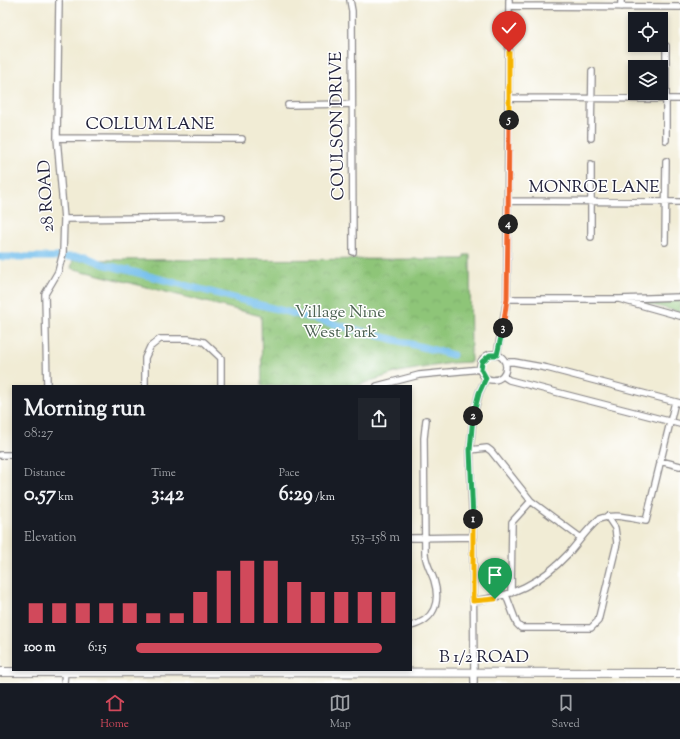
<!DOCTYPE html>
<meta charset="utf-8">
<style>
:root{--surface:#171b24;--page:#20242c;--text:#f1f3f6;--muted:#9ea1a6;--line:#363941;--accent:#d1495b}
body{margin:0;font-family:"Sorts Mill Goudy",serif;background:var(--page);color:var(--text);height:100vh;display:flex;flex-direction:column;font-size:15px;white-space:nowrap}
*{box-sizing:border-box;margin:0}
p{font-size:13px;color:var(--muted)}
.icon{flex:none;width:22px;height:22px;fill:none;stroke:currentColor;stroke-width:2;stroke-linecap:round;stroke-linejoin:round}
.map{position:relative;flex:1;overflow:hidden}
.sheet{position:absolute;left:12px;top:385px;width:400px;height:286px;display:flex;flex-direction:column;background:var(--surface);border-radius:0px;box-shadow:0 2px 6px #0003}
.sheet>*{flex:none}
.controls{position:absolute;left:628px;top:12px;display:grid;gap:8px}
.controls a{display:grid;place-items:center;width:40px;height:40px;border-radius:0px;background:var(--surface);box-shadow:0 2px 6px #0003;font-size:20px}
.pin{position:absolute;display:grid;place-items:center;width:34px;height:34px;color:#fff;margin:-41px -17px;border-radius:50% 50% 50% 0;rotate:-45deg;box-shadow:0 0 4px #0007}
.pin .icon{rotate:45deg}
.km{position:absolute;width:20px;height:20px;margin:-10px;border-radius:50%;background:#222;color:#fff;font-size:11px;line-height:20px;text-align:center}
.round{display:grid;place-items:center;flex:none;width:42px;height:42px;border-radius:0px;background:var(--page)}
.overview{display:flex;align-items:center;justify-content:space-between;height:68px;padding:0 12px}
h1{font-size:22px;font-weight:700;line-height:30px}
.stats{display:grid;grid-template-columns:repeat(3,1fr);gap:6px;height:68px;padding:4px 12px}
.stats div{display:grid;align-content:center}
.stats b{font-size:20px;font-weight:700}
.stats small{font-size:11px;font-weight:400}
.stats p{font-size:11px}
.chart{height:112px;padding:8px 12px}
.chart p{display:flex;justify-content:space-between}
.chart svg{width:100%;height:72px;margin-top:4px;stroke:var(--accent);stroke-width:6}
ul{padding:0 12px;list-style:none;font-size:13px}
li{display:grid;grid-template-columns:64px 48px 1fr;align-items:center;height:30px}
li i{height:10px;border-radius:5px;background:var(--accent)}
.menu{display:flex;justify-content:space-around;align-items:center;height:56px;border-top:1px solid var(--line);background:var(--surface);font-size:11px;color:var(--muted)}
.menu a{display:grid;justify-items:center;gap:2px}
.menu .on{color:var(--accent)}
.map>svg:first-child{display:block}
</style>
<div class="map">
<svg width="680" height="683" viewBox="0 0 680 683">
<defs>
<pattern id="park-crowns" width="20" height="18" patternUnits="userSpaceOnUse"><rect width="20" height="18" fill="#8ec578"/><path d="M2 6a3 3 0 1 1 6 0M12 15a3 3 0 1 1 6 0" fill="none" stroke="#7aa969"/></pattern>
</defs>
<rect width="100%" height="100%" fill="#fff"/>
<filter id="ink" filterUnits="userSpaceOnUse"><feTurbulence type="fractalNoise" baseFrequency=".025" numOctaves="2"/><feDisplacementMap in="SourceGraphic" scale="8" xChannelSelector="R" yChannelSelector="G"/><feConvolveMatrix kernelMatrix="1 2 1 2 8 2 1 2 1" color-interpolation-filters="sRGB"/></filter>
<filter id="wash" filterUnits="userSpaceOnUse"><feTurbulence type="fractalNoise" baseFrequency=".012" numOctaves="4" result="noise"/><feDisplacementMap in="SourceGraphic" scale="16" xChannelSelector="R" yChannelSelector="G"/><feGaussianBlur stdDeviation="0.9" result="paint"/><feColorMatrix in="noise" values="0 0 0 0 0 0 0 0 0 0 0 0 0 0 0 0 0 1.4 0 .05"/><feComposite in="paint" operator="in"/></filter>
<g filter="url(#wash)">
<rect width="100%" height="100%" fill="#f1ecd5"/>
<path fill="url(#park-crowns)" stroke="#58745a" d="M 464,255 L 470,255 L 471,362 L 451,363 L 398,372 L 356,386 L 262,386 L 261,316 L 71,268 L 73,260 L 464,259 Z
M 646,300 L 680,300 L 680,312 L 644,303 Z"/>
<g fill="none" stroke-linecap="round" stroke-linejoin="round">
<path stroke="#72beec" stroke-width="7" d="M 0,257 L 86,257 L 103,264 L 453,355"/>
</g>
</g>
<g filter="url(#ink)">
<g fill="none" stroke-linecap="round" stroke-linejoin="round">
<defs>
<path id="minor" d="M 350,0 L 352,11 L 353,252
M 509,6 L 680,7
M 621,7 L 621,0
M 509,98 L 680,99
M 288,105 L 351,104
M 57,138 L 242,139
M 591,138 L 592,71
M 666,140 L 666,46
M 509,201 L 680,202
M 64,219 L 222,217
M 591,237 L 591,164
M 665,242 L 666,161
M 680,297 L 619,299 L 680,316
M 507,299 L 619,299
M480 367a13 13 0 1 1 26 0a13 13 0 1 1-26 0Z
M 497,355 L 507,299 L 509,0
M 505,362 L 514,362 L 547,368 L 680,403
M 503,376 L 509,380 L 680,424
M 47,386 L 45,294 L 58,272 L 63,253 L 64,219 L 57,138 L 59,0
M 145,386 L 145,358 L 150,347 L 160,339 L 188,339 L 204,342 L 221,358 L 221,386
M 377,386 L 419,375 L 481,369
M 470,450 L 487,448 L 491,451 L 531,501 L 581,538
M 0,455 L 13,455
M 660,461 L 680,466
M 411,538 L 473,537
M 511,593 L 512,522 L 531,501
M 506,595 L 517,624 L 521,628 L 591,628 L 598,621 L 617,543 L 615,528 L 607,516
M 473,601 C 511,597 541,583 568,554 C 578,543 587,529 599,519 C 614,513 629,518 646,521 L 675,402
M 411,626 C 434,620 441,603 434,580 C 431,571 426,564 425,554 L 424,438 L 426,420
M 64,683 L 65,670
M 474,683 L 473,537 L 470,450 L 473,418 L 479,393 L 486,378"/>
<path id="secondary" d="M 0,672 L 680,673"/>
</defs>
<use href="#minor" stroke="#8a8788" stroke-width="8"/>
<use href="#secondary" stroke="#8a8788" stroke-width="10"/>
<use href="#minor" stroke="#fff" stroke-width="5.5"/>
<use href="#secondary" stroke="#fff" stroke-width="8"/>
</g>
</g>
<g fill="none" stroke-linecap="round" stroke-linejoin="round" filter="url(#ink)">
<defs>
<path id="split-1" d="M 473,519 L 473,601 L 495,599"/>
<path id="split-2" d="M 473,519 L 470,450 L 473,416"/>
<path id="split-3" d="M 473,416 L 479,393 L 486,378 L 481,369 L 482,362 L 490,355 L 497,355 L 503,328"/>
<path id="split-4" d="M 503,328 L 507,299 L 508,224"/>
<path id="split-5" d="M 508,224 L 509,120"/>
<path id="split-6" d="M 509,120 L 509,52"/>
</defs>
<use href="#split-1" stroke="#fff" stroke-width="8"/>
<use href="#split-2" stroke="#fff" stroke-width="8"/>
<use href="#split-3" stroke="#fff" stroke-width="8"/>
<use href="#split-4" stroke="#fff" stroke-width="8"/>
<use href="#split-5" stroke="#fff" stroke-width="8"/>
<use href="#split-6" stroke="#fff" stroke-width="8"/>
<use href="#split-1" stroke="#f5b400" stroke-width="5"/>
<use href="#split-2" stroke="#22a559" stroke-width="5"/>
<use href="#split-3" stroke="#22a559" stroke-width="5"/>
<use href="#split-4" stroke="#f0652b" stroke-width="5"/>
<use href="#split-5" stroke="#f0652b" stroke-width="5"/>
<use href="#split-6" stroke="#f5b400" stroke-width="5"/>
</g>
<g text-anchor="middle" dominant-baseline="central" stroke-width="3" stroke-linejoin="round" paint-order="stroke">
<g font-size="17" fill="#22223b" stroke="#fff">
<text x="150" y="125">COLLUM LANE</text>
<text transform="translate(338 126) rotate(-91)">COULSON DRIVE</text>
<text x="594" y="188">MONROE LANE</text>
<text transform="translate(47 196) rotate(-93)">28 ROAD</text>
<text x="484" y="658">B 1/2 ROAD</text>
</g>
<g font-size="17" fill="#4d6353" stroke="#fff">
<text x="340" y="313">Village Nine<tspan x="340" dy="20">West Park</tspan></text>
</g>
</g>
</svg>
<div class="controls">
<a><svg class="icon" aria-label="locate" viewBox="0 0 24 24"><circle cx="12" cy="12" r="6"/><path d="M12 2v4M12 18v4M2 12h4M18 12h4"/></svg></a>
<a><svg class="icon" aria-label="layers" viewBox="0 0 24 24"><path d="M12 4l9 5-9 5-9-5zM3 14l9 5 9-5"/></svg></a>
</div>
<div class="pin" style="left:495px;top:599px;background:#1e9e55"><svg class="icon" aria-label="arrive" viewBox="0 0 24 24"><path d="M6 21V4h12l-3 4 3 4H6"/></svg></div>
<div class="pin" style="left:509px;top:52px;background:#d93025"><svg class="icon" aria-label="check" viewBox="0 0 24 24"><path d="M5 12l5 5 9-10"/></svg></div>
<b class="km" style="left:473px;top:519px">1</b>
<b class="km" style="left:473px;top:416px">2</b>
<b class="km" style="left:503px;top:328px">3</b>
<b class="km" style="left:508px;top:224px">4</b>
<b class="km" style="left:509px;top:120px">5</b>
<section class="sheet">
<div class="overview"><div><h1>Morning run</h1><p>08:27</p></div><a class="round"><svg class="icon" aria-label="share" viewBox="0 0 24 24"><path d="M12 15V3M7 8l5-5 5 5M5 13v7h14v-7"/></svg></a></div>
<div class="stats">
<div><p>Distance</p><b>0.57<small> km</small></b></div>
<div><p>Time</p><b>3:42</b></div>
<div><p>Pace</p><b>6:29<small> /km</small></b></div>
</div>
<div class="chart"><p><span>Elevation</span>153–158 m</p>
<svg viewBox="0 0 160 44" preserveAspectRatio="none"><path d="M5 44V32M15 44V32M25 44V32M35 44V32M45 44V32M55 44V38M65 44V38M75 44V25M85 44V12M95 44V6M105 44V6M115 44V19M125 44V25M135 44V25M145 44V25M155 44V25"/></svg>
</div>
<ul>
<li><b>100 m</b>6:15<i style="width:93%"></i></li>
</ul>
</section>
</div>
<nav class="menu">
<a class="on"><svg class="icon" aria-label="home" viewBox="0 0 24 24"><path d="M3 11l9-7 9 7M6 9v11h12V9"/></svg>Home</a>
<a><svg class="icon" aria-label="map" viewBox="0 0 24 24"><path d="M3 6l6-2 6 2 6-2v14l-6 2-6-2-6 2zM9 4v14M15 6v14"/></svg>Map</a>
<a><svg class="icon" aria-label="saved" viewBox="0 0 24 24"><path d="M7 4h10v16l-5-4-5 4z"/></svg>Saved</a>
</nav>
